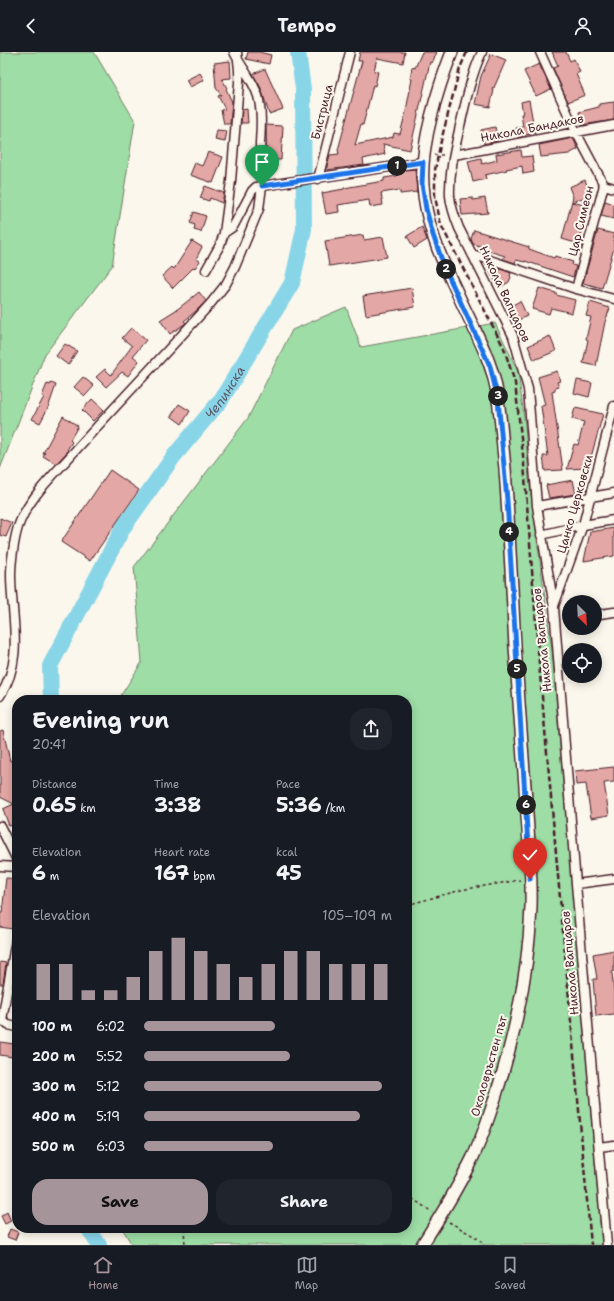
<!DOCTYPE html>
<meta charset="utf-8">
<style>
:root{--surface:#171b24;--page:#20242c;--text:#f1f3f6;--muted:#9ea1a6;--line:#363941;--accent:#a6949b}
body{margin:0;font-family:"Shantell Sans",sans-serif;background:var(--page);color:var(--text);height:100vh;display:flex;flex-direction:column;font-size:15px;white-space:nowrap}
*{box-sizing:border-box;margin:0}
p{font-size:13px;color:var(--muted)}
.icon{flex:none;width:22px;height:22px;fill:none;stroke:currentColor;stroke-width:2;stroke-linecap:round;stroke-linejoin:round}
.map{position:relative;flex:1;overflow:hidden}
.drawer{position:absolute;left:12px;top:643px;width:400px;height:538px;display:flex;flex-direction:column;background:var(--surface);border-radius:16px;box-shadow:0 2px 10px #0003}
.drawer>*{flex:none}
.needle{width:26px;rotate:156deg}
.fabs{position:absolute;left:562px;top:543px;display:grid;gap:8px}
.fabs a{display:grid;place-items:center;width:40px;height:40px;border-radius:50%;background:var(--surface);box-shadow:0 2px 10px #0003;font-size:20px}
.pin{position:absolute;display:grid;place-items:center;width:34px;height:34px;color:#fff;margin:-41px -17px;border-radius:50% 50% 50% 0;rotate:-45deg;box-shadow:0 0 4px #0007}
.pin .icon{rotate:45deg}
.km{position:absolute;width:20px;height:20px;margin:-10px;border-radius:50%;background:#222;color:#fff;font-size:11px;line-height:20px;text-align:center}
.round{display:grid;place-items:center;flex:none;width:42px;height:42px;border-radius:16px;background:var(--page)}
.summary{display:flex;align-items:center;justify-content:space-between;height:68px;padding:0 20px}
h1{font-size:22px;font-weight:700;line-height:30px}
.stats{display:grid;grid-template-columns:repeat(3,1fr);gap:6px;height:68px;padding:4px 20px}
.stats div{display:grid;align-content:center}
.stats b{font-size:20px;font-weight:700}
.stats small{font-size:11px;font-weight:400}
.stats p{font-size:11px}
.chart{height:112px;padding:8px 20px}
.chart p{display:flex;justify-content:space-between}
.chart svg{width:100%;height:72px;margin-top:4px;stroke:var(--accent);stroke-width:6}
.button{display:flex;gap:8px;margin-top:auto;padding:8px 20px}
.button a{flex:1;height:46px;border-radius:16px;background:var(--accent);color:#111;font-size:16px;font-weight:700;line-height:46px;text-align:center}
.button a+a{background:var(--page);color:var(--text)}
ul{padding:0 20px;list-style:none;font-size:13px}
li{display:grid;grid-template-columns:64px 48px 1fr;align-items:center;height:30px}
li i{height:10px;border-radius:5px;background:var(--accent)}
header{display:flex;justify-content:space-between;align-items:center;height:52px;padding:0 20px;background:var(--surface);font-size:18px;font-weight:700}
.tab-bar{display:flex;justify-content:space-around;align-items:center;height:56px;border-top:1px solid var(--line);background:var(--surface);font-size:11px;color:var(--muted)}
.tab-bar a{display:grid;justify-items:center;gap:2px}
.tab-bar .current{color:var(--accent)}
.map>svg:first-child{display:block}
</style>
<header><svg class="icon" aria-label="back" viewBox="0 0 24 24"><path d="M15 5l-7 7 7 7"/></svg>Tempo<svg class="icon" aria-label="person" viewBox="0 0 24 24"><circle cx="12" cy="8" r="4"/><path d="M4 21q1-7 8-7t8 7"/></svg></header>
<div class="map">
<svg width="614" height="1193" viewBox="0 0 614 1193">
<rect width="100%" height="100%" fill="#fbf7ec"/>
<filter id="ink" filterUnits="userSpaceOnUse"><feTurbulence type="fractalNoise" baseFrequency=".025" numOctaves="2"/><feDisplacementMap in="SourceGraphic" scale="8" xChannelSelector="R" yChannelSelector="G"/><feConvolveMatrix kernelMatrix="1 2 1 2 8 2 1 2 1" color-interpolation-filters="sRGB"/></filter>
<g filter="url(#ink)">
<path fill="#9edda6" stroke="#747e68" d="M 0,0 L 94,0 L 135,69 L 112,214 L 45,302 L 0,417 Z
M 346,255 L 361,295 L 495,271 L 518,319 L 525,373 L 529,427 L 552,598 L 602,1193 L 132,1193 L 122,1176 L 407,1176 L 407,648 L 118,648 L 142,610 L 134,515 L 248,366 L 292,278 Z"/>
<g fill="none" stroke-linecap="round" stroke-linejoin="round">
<g stroke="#89d5e8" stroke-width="16">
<path id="s1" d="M 51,648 L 50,614 L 123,476 L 174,404 L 221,348 L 292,231 L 304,177 L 303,37 L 298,0"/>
<path d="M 88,1176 L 99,1193"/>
</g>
</g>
<path fill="#e3a8a5" stroke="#4a1f2b" d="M 248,0 L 259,0 L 271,3 L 269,12 L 246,7 Z
M 360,0 L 405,0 L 403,11 L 377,6 L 374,19 L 378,20 L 375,34 L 373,33 L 363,73 L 361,72 L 355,93 L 393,85 L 394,81 L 400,82 L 406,59 L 412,27 L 410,27 L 412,15 L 415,16 L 422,0 L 437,0 L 432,11 L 430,10 L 410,98 L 383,92 L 385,102 L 363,107 L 364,113 L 327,118 L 327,114 L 330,103 L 339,102 L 338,98 L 362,9 L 358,9 Z
M 552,0 L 566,0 L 570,9 L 574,7 L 580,20 L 576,22 L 585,43 L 568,50 L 553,16 L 558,14 Z
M 491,2 L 506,8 L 493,38 L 494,38 L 490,55 L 475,52 L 481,24 Z
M 230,9 L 231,26 L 222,27 L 227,36 L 226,37 L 232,50 L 230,72 L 224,72 L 221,58 L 225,57 L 218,44 L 221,43 L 216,36 L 214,11 Z
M 539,12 L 551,37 L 536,44 L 524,19 Z
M 265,17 L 283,57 L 269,62 L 261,36 L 253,22 Z
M 200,21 L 204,28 L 190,35 L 186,28 Z
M 529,48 L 535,81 L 517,85 L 516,76 L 523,75 L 521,62 L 523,62 L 521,50 Z
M 614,50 L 614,68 L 582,73 L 579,60 L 599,55 L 599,52 Z
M 247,57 L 248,71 L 241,71 L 242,58 Z
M 266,73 L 283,74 L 281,108 L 276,108 L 276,119 L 267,119 Z
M 495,75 L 498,89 L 484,92 L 481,78 Z
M 217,78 L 227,79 L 225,90 L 215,88 Z
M 573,86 L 578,97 L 569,102 L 541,105 L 539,93 Z
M 521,98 L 522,105 L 532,104 L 534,120 L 523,122 L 522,114 L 506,117 L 507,118 L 485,123 L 486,127 L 473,130 L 468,109 L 481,106 L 482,112 L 497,108 L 496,102 Z
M 208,100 L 223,105 L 213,131 L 190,123 L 195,111 L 202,114 Z
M 415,117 L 417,140 L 400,142 L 400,138 L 381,141 L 383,153 L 370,155 L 369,148 L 338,153 L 339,160 L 326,162 L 322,141 L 344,137 L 344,136 L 384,129 L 384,126 L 397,124 L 397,119 Z
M 585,128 L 591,143 L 572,150 L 588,154 L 579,192 L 562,187 L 573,145 L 569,135 Z
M 205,134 L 224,141 L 222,151 L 210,146 L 209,149 L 200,146 Z
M 473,146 L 473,148 L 485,146 L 488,161 L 462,163 L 460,147 Z
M 605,149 L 614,152 L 614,167 L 601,164 Z
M 194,160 L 206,164 L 201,180 L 194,178 L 195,173 L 190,171 Z
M 422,175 L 427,188 L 414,196 L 407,184 Z
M 474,178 L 529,195 L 529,197 L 554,206 L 555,204 L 573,210 L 572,213 L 576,214 L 573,225 L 525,209 L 525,210 L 516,208 L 515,211 L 503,207 L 505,204 L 489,199 L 489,197 L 473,192 L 471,187 Z
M 598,178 L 614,182 L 614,196 L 602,236 L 583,231 Z
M 363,183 L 364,188 L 383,185 L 387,205 L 329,214 L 325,189 Z
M 192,189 L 202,195 L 196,207 L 200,209 L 195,216 L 194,215 L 173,236 L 162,224 L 172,215 L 174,217 Z
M 495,215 L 511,221 L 510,224 L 511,225 L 509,230 L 499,236 L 490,220 Z
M 412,236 L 415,255 L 366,263 L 363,244 Z
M 539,236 L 556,241 L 556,243 L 575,248 L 572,261 L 551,256 L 549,262 L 532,257 Z
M 199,240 L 206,249 L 196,259 L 184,269 L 186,271 L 170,282 L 160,268 L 179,256 Z
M 520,249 L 527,264 L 516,269 L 509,255 Z
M 590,250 L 610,256 L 605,270 L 596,314 L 583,311 L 588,288 L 586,287 L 591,265 L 586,264 Z
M 131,276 L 146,288 L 133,304 L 139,309 L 128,324 L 122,320 L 106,335 L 96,325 L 105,317 L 111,323 L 132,294 L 122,286 Z
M 550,284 L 556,299 L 534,308 L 528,294 Z
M 65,292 L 77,299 L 68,313 L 56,304 Z
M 557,319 L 560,329 L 557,330 L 559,335 L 555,336 L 555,339 L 552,340 L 563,418 L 545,419 L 543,404 L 548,404 L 541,354 L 545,353 L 538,325 Z
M 83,325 L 94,334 L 85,344 L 74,335 Z
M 577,328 L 592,331 L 589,345 L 574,341 Z
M 51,331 L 56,333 L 48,356 L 40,371 L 32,367 L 44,345 L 42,344 L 47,332 L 50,333 Z
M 92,347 L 104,358 L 93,369 L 82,358 Z
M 179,352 L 190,359 L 182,372 L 171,364 Z
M 575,356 L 603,362 L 588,416 L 567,417 L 574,392 L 578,393 L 584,370 L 572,367 Z
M 63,364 L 78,374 L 70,388 L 72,390 L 67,398 L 68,399 L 56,412 L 43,404 L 45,401 L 43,401 Z
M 110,418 L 139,438 L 90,509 L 61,490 Z
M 573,428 L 576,442 L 549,446 L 546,433 Z
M 0,466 L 12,471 L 6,485 L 0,483 Z
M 614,476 L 614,504 L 584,509 L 590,480 Z
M 3,678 L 10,709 L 14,708 L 16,717 L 14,718 L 17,729 L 17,772 L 9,774 L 3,757 L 14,752 L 0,745 L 0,679 Z
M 614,715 L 614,730 L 604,731 L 609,763 L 591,766 L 586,732 L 576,733 L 575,719 Z
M 6,826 L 17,827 L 17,860 L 15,860 L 13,877 L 0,875 L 0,861 L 2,861 Z
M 614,898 L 614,919 L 612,920 L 614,941 L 614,962 L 596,964 L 593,927 L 597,927 L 593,902 Z
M 0,910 L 6,911 L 3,932 L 0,932 Z
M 0,990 L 14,992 L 12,1005 L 0,1003 Z
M 7,1160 L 11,1169 L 5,1172 L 1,1164 Z
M 10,1177 L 18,1180 L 15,1188 L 7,1185 Z"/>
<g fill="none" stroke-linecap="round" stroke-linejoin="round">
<defs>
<path id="street" d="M 234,0 C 241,15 253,28 258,44 C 262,59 261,75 260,91 C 260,105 261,120 262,134 L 256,135 L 252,139 L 233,175 L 224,181 L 231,129 L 239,31 C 240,20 238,10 237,0
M 482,0 C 471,24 466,49 460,74 C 455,96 449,120 450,144 C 451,155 455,166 459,176 L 513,284 L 528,337 L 537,454 L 554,555 L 576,832 L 607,1193
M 540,0 L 576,80 L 604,133 L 576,237
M 454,103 L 614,73
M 318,127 L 350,0
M 604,133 L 614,136
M 472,202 L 576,237 L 614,247
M 206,218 L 220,193 L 224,181
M 537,454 L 614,441
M 541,483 L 583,473 L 614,468
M 554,554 L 583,473 L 614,354
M 600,562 L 614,560
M 0,644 C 25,607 11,564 11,523 C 11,510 14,488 18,475 C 28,446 54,423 74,400 C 119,350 166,301 211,251 L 226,232 L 235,215 L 259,157 L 262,134 L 423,110
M 0,774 L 17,808
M 0,814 L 17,815
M 576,832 L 614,827
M 17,882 L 2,968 L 8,973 L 17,975
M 599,1095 L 614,1093"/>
<path id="secondary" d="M 422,1193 C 440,1165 457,1137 472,1107 C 482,1087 489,1065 496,1043 C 515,983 529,919 531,855 C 532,824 529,793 527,762 C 523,706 519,651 515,595 C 512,535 509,475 505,416 C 502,389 501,362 496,335 C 489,301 470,270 456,238 C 440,205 425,170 423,132 C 420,93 438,36 452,0"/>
</defs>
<use href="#street" stroke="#4a1f2b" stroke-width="11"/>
<use href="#secondary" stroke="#4a1f2b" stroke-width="14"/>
<path stroke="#4a1f2b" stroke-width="1.5" stroke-dasharray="3 3" stroke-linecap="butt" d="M 434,103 L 446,103
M 407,853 L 461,838 L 520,828
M 407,1143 L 432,1160
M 449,1170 L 479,1187 L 484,1193
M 184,1176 L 185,1193"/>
<use href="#street" stroke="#fbf7ec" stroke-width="8"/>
<use href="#secondary" stroke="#fbf7ec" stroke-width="11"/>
<path stroke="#4a1f2b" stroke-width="2.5" stroke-dasharray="6 3" stroke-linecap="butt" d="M 467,0 L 460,16 L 441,89 L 435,118 L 435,145 L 441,173 L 504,296 L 515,331 L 524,412 L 539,611 L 591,1193"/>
</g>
</g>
<g fill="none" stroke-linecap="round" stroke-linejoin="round" filter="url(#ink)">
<defs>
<path id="route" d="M 262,134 L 423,110 L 422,132 L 426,157 L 433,183 L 444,214 L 490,314 L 498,347 L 507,448 L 530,827"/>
</defs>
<use href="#route" stroke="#fff" stroke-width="8"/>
<use href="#route" stroke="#1a73e8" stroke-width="5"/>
</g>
<g text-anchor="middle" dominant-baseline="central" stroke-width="4" stroke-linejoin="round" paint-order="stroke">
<g font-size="12" fill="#4a1f2b" stroke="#fbf7ec">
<text transform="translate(322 60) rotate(-76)">Бистрица</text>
<text transform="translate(532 76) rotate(-11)">Никола Бандаков</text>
<text transform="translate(581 169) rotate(-76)">Цар Симеон</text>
<text transform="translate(505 242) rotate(65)">Никола Вапцаров</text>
<text transform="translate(575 452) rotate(-74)">Цанко Церковски</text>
<text transform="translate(542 588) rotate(-96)">Никола Вапцаров</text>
<text transform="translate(570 911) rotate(-95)">Никола Вапцаров</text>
<text transform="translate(489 1014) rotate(-74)">Околовръстен път</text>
</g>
<g font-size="13" font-style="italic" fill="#5d5664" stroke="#fbf7ec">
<text stroke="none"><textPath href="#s1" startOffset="360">Чепинска</textPath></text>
</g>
</g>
</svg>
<div class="fabs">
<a><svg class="needle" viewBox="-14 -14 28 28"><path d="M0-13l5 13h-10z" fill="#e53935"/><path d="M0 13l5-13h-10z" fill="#9ea1a6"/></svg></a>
<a><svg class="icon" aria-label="locate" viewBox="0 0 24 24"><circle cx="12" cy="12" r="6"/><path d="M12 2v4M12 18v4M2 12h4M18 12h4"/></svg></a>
</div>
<div class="pin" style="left:262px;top:134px;background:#1e9e55"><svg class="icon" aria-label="arrive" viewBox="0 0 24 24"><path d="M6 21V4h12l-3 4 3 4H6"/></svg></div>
<div class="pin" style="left:530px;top:827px;background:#d93025"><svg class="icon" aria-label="check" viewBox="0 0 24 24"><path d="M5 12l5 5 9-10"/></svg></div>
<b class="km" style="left:397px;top:114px">1</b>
<b class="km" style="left:446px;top:217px">2</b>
<b class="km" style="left:498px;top:344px">3</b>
<b class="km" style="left:509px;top:480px">4</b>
<b class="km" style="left:517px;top:617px">5</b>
<b class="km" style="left:526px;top:753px">6</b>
<section class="drawer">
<div class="summary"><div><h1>Evening run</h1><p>20:41</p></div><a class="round"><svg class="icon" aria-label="share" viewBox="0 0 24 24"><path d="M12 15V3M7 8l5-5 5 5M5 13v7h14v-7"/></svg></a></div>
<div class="stats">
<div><p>Distance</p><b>0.65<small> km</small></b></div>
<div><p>Time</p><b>3:38</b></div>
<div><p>Pace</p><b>5:36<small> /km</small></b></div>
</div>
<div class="stats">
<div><p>Elevation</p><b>6<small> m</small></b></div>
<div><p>Heart rate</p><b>167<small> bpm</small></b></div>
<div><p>kcal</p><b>45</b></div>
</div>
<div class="chart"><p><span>Elevation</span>105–109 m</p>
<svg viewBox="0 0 160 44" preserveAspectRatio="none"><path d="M5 44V22M15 44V22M25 44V38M35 44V38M45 44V30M55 44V14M65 44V6M75 44V14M85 44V22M95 44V30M105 44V22M115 44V14M125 44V14M135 44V22M145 44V22M155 44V22"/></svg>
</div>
<ul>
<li><b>100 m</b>6:02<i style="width:53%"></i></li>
<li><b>200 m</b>5:52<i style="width:59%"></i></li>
<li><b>300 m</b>5:12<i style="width:96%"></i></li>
<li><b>400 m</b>5:19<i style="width:87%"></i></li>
<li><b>500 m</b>6:03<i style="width:52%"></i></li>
</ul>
<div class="button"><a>Save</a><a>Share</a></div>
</section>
</div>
<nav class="tab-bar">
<a class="current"><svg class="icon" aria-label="home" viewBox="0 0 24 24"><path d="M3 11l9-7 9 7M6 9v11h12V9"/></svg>Home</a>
<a><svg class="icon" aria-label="map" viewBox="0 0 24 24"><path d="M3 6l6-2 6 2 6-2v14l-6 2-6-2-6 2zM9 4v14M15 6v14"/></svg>Map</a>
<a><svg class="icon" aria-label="saved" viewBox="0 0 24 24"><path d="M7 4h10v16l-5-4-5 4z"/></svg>Saved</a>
</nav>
